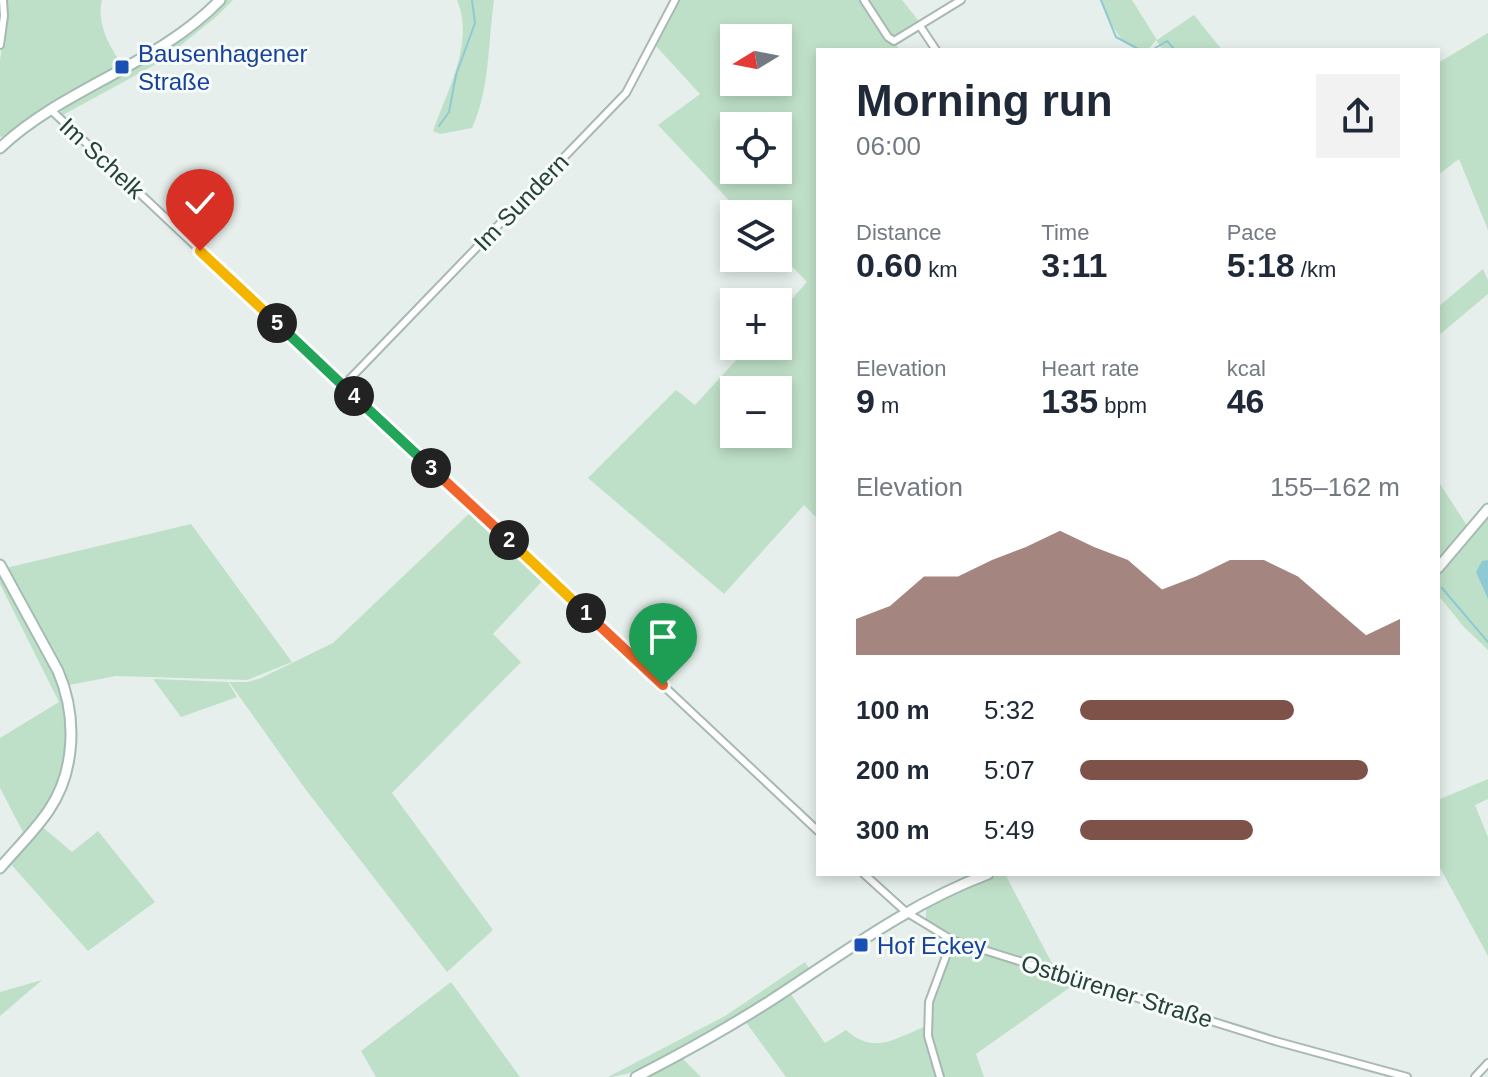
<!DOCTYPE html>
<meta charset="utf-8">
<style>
:root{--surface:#fff;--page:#f2f2f3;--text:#1f2937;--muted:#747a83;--accent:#7f5249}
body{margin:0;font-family:Arial,sans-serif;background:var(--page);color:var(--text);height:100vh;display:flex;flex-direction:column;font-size:30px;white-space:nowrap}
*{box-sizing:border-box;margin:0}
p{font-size:26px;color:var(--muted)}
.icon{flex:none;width:44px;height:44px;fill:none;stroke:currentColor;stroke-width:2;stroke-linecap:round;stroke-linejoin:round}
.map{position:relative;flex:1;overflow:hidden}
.details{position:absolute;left:816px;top:48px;width:624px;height:828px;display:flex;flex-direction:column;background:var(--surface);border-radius:0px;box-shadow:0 4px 12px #0003}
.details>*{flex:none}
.needle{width:52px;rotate:260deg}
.buttons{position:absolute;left:720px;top:24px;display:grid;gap:16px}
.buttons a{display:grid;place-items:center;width:72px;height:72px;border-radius:0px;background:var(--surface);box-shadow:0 4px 12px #0003;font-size:40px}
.pin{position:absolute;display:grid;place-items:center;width:68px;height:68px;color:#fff;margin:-82px -34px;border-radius:50% 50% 50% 0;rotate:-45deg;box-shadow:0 0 8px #0007}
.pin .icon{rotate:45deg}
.km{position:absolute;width:40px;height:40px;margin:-20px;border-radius:50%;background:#222;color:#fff;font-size:22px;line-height:40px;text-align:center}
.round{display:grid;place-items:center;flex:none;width:84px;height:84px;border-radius:0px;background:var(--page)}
.overview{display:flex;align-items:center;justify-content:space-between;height:136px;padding:0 40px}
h1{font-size:44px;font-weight:600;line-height:60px}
.figures{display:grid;grid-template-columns:repeat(3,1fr);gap:12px;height:136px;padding:8px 40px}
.figures div{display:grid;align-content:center}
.figures b{font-size:34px;font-weight:600}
.figures small{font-size:22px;font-weight:400}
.figures p{font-size:22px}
.chart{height:224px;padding:16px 40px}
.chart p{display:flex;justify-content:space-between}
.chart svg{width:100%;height:144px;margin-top:8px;fill:var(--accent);opacity:.7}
ul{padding:0 40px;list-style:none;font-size:26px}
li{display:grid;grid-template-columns:128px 96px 1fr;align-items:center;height:60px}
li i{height:20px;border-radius:10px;background:var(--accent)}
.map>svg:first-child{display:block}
</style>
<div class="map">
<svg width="1488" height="1077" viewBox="0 0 1488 1077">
<rect width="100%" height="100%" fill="#e6efeb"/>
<path fill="#bfe0c8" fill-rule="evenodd" d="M 4,0 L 102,0 C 96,23 110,48 124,67 L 22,124 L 7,136 L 0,137 L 0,61 L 6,15 Z
M 225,0 L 233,0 L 216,17 L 160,62 L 61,116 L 62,108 C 118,77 181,48 225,0 Z
M 457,0 L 494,0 C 488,42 490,89 472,128 L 440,134 L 433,131 C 447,91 475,42 457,0 Z
M 676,0 L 863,0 L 900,50 L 818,50 L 818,519 L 804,505 L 724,594 L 588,478 L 676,390 L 695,405 L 749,346 L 778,346 L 778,314 L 807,282 L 778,252 L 778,214 L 742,214 L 658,125 L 700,94 L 655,45 ZM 734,38 L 778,38 L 778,82 L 734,82 ZM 734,126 L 778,126 L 778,170 L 734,170 ZM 734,390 L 778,390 L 778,434 L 734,434 Z
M 865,0 L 902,0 L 921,24 L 894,40 Z
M 1102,0 L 1132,0 L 1157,40 L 1194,15 L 1222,50 L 1163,50 L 1156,40 L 1148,50 C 1118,49 1111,23 1102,0 Z
M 1488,33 L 1488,230 L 1459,159 L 1438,175 L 1438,63 Z
M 1483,269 L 1488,280 L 1488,294 L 1438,336 L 1438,307 Z
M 1438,481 L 1468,527 L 1438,562 Z
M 474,509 L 546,577 L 493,634 L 521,662 L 392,793 L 493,930 L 447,972 L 306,790 L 229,682 L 248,682 L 261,678 L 333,643 Z
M 1488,515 L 1488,650 L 1463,626 L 1438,595 L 1438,575 L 1469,541 Z
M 191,524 L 292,662 L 247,680 L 116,676 L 69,685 L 6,568 Z
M 0,573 C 11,595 22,617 34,639 C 44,656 57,673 63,693 C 79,748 59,793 24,834 L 0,788 L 0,738 L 59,702 L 0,584 Z
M 153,679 L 228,682 L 237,697 L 181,717 Z
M 1488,779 L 1488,799 L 1475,805 L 1488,837 L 1488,956 L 1438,864 L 1438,800 Z
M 40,825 L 72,852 L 98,831 L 155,902 L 88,951 L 9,862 Z
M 1001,874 L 1005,874 L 1056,971 L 952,938 L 926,922 L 926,907 L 965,887 Z
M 963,946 L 1079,981 L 976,1054 L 984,1077 L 942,1077 L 930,1035 L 932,1002 L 950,952 Z
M 805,962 L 810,970 C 769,996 651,1077 608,1077 L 725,1016 Z
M 42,980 L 0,1016 L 0,992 Z
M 451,982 L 520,1077 L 376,1077 L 361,1051 Z
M 790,993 L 825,1043 L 846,1030 C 874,1055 894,1039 924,1027 L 937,1077 L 786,1077 L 745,1021 Z
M 682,1058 L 701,1077 L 643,1077 Z"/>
<path fill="#8ec9d4" d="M 1488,560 L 1488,599 L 1476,572 L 1482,561 Z"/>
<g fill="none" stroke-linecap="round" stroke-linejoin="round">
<path stroke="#8ec9d4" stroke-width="2" d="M 1101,0 L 1116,37 L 1140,50
M 1152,50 L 1167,41 L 1175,50
M 439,126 L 449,112 L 456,75 L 475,23 L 472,0
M 1442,588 L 1488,642"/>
<defs>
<path id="street" d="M 864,0 L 888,37 L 894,41 L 961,0
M 920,26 L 936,50
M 0,45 L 4,16 L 3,0
M 51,110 L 818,831
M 343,386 L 626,93 L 675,0
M 864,874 L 906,912 L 952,940 L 1275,1041 L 1407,1077
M 940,1077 L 928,1036 L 929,1002 L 952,940
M 1475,1077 L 1488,1063"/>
<path id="secondary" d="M 0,148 C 63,88 156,66 220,0
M 0,565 L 58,671 C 77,715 76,770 49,810 C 35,831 16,849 0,868
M 1438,568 L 1488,509
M 636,1077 C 681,1054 726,1029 770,1001 C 841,955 908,904 988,874"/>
</defs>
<use href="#street" stroke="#a8b8b2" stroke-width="10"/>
<use href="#secondary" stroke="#a4bbb3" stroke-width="13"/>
<use href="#street" stroke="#fff" stroke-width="6"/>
<use href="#secondary" stroke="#fff" stroke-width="9"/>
</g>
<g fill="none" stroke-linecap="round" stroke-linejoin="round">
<defs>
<path id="split-1" d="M 586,613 L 663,685"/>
<path id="split-2" d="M 509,540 L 586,613"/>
<path id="split-3" d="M 431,468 L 509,540"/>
<path id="split-4" d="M 354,396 L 431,468"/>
<path id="split-5" d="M 277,323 L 354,396"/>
<path id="split-6" d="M 200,251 L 277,323"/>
</defs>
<use href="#split-1" stroke="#fff" stroke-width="16"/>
<use href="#split-2" stroke="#fff" stroke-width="16"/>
<use href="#split-3" stroke="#fff" stroke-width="16"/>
<use href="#split-4" stroke="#fff" stroke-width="16"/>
<use href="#split-5" stroke="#fff" stroke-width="16"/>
<use href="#split-6" stroke="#fff" stroke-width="16"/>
<use href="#split-1" stroke="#f0652b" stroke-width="10"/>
<use href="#split-2" stroke="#f5b400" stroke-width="10"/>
<use href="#split-3" stroke="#f0652b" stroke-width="10"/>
<use href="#split-4" stroke="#22a559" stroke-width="10"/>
<use href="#split-5" stroke="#22a559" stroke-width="10"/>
<use href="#split-6" stroke="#f5b400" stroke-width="10"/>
</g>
<g fill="#1a4fb4" stroke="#f7fbf9" stroke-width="3">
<rect x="114" y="59" width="16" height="16" rx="4"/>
<rect x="853" y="937" width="16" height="16" rx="4"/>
</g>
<g text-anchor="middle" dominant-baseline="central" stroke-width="6" stroke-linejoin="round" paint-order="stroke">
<g font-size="24" fill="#164399" stroke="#f7fbf9" text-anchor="start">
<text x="138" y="53">Bausenhagener<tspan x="138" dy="28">Straße</tspan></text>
<text x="877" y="945">Hof Eckey</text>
</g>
<g font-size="24" fill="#24423a" stroke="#f7fbf9">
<text transform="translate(102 158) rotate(43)">Im Schelk</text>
<text transform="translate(521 202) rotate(-46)">Im Sundern</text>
<text transform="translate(1117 991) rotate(17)">Ostbürener Straße</text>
</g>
</g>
</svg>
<div class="buttons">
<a><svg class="needle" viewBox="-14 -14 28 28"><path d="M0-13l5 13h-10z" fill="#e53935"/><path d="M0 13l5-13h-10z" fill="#747a83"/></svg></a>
<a><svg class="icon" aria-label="locate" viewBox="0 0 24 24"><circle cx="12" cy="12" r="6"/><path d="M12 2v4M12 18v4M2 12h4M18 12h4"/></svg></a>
<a><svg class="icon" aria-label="layers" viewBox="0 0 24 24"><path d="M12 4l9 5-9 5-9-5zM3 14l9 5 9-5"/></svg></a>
<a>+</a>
<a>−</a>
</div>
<div class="pin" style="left:663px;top:685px;background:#1e9e55"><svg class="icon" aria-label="arrive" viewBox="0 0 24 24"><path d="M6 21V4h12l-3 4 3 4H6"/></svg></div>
<div class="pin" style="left:200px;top:251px;background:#d93025"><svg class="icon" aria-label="check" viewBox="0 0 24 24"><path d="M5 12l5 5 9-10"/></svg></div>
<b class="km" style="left:586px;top:613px">1</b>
<b class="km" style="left:509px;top:540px">2</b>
<b class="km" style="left:431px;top:468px">3</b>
<b class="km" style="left:354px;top:396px">4</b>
<b class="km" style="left:277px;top:323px">5</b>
<section class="details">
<div class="overview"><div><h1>Morning run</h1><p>06:00</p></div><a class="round"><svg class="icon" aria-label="share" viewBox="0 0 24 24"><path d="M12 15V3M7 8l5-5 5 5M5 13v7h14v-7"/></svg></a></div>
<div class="figures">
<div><p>Distance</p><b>0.60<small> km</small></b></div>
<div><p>Time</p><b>3:11</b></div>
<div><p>Pace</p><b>5:18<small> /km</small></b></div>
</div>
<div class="figures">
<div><p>Elevation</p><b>9<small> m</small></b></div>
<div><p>Heart rate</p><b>135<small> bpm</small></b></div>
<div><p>kcal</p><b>46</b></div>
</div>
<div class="chart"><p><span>Elevation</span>155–162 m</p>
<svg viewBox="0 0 160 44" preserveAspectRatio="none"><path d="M0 44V33L10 29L20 20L30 20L40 15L50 11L60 6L70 11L80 15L90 24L100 20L110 15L120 15L130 20L140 29L150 38L160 33V44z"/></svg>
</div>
<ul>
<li><b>100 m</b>5:32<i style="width:67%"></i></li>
<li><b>200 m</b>5:07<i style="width:90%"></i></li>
<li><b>300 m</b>5:49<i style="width:54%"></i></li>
</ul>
</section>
</div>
